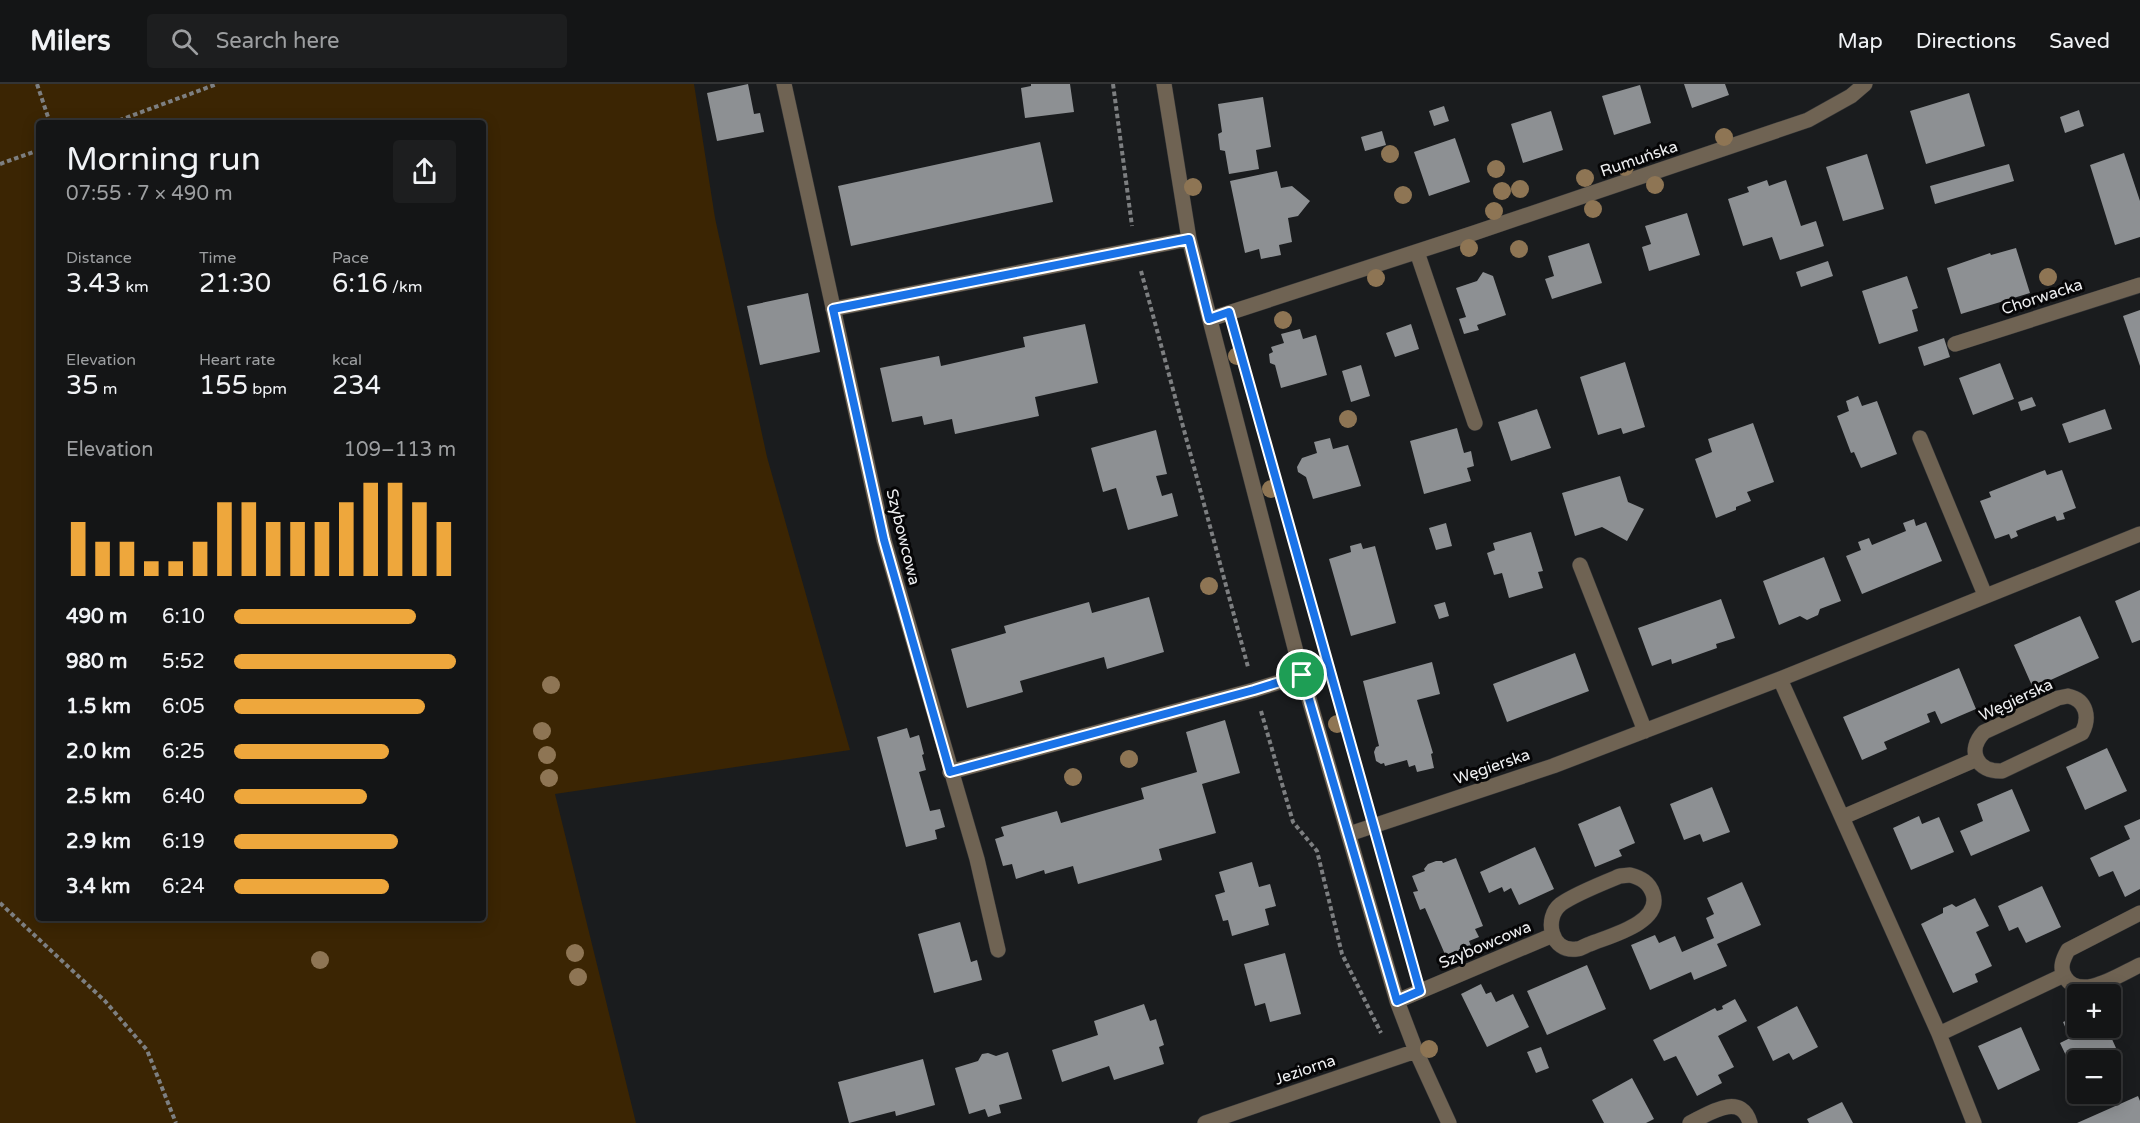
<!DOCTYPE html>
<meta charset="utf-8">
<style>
:root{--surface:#141516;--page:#1d1e1f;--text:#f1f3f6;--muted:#9d9fa1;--line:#333435;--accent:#eea73c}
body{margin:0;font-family:"Varela Round",sans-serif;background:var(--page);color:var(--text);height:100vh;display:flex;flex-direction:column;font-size:22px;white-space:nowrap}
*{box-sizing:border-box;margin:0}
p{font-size:20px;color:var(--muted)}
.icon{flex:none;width:33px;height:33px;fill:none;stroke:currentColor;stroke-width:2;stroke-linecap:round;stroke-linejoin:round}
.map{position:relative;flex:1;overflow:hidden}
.side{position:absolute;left:36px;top:36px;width:450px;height:801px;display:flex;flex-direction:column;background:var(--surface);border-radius:6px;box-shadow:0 3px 15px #0003,0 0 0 2px var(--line)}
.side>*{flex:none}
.controls{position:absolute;left:2067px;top:900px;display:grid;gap:12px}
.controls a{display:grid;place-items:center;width:54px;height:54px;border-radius:6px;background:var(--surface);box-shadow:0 3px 15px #0003,0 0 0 2px var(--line);font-size:30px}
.pin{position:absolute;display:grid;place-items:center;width:51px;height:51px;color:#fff;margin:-26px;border:3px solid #fff;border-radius:50%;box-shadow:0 2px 6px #0007}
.round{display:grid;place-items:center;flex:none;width:63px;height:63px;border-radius:6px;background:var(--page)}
.summary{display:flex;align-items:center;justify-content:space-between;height:102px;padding:0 30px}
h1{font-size:33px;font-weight:600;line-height:45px}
.stats{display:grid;grid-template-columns:repeat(3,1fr);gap:9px;height:102px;padding:6px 30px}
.stats div{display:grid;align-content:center}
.stats b{font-size:26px;font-weight:600}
.stats small{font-size:16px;font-weight:400}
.stats p{font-size:16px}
.chart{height:168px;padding:12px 30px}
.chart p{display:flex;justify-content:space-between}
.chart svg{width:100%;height:108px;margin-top:6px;stroke:var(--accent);stroke-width:6}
ul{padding:0 30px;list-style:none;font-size:20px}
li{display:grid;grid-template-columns:96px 72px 1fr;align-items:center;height:45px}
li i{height:15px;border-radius:8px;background:var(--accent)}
header{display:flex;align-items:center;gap:36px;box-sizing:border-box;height:84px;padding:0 30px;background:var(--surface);border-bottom:2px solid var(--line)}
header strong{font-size:28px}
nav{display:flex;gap:33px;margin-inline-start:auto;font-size:21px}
.search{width:420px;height:54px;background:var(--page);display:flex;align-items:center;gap:15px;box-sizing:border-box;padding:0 21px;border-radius:6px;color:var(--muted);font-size:22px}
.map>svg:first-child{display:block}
</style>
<header>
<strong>Milers</strong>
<div class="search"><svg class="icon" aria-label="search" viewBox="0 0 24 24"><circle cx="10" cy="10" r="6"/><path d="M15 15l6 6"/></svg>Search here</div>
<nav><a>Map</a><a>Directions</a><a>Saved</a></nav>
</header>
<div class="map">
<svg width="2140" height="1039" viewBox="0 0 2140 1039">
<rect width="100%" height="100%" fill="#1a1c1e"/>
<path fill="#3b2503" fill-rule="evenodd" d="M 0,0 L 694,0 L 715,134 L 767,373 L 850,666 L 555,710 L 636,1039 L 0,1039 ZM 39,39 L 483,39 L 483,834 L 39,834 Z"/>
<path fill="#8d9093" d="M 748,0 L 754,30 L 760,29 L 764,48 L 717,57 L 707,9 Z
M 1031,0 L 1070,0 L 1074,28 L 1025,34 L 1021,4 L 1031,2 Z
M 1684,0 L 1725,0 L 1729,11 L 1692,24 Z
M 1640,1 L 1651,39 L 1614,51 L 1602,12 Z
M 1969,9 L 1985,62 L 1926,80 L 1910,27 Z
M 1263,13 L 1271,63 L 1256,66 L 1259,85 L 1229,90 L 1225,67 L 1220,66 L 1218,50 L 1222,48 L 1218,20 Z
M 1444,22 L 1449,37 L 1434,42 L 1429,27 Z
M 2079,26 L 2084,42 L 2065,49 L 2060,33 Z
M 1551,27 L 1563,66 L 1523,79 L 1511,40 Z
M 1382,47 L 1386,61 L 1365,67 L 1361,53 Z
M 1455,54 L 1470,98 L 1429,112 L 1414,68 Z
M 1040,58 L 1053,118 L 851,162 L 838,102 Z
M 2124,69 L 2140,117 L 2140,153 L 2115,161 L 2090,81 Z
M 1867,70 L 1884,125 L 1843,137 L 1826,83 Z
M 2009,80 L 2014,97 L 1935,120 L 1930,102 Z
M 1277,87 L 1281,104 L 1292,102 L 1310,117 L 1298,132 L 1288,134 L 1292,158 L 1279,161 L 1281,171 L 1261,175 L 1259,165 L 1245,169 L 1230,97 Z
M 1767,96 L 1769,102 L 1786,96 L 1801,142 L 1816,137 L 1824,162 L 1780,176 L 1772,153 L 1743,162 L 1728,115 L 1749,108 L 1747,103 Z
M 1687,129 L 1700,171 L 1649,187 L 1642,163 L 1651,160 L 1645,142 Z
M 1589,159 L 1602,199 L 1552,215 L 1545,195 L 1554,192 L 1548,172 Z
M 2016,164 L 2030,209 L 1961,230 L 1947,184 L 1990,169 L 1991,171 Z
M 1828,177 L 1833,192 L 1801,203 L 1796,188 Z
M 1483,188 L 1493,192 L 1506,231 L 1477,241 L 1479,246 L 1464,250 L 1459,235 L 1466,233 L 1456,204 L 1477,197 Z
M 1907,192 L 1918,224 L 1912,226 L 1918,247 L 1879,260 L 1862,207 Z
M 808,209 L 820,268 L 760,281 L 747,222 Z
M 2140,226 L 2140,282 L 2123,232 Z
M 1085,240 L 1098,299 L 1035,313 L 1039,332 L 955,350 L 952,335 L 924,341 L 922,332 L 892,338 L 880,284 L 939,272 L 941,282 L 1025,263 L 1023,253 Z
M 1411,240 L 1419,265 L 1395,273 L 1386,249 Z
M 1300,245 L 1303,255 L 1316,251 L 1327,291 L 1281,304 L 1275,281 L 1270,279 L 1269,270 L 1273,268 L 1271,263 L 1284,259 L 1281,250 Z
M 1944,254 L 1950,273 L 1924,282 L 1918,263 Z
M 1625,278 L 1645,343 L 1623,350 L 1621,344 L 1598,351 L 1580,293 Z
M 2000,279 L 2014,315 L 1973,331 L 1959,294 Z
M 1361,281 L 1370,312 L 1351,318 L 1342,287 Z
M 1858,312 L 1862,322 L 1877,317 L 1897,370 L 1861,384 L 1854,368 L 1851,369 L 1837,332 L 1849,327 L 1846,317 Z
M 2032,313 L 2036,322 L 2021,327 L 2018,318 Z
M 1537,325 L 1551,364 L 1511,377 L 1498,338 Z
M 2105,325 L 2112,345 L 2069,359 L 2062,340 Z
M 1753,339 L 1774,398 L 1747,408 L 1751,417 L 1736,423 L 1736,426 L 1716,434 L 1695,375 L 1712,368 L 1708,355 Z
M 1457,344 L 1464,369 L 1471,367 L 1474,382 L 1467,384 L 1471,397 L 1424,410 L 1410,357 Z
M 1156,346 L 1167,390 L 1156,392 L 1162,412 L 1172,409 L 1178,432 L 1128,446 L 1116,404 L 1103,408 L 1091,364 Z
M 1330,354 L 1333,365 L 1348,361 L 1361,402 L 1313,415 L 1306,393 L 1298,388 L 1297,383 L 1302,374 L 1317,369 L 1314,358 Z
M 2045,386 L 2047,391 L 2062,386 L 2076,424 L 2063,429 L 2065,435 L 2057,437 L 2055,432 L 2016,447 L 2018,452 L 2011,455 L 2009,450 L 1995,455 L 1980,417 L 1991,413 L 1989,408 Z
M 1620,392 L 1628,418 L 1644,425 L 1627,457 L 1602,443 L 1575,452 L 1562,409 Z
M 1914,435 L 1916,442 L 1926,438 L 1942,477 L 1862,510 L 1846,472 L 1861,466 L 1858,458 L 1869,454 L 1872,461 L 1906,447 L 1903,439 Z
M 1446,439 L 1452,462 L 1436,466 L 1429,444 Z
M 1531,448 L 1543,487 L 1538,488 L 1543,504 L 1509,514 L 1502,489 L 1494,491 L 1487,469 L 1495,466 L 1493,459 Z
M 1361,459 L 1363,465 L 1375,462 L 1396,539 L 1351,552 L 1329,475 L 1351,468 L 1350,462 Z
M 1824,473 L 1841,517 L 1820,525 L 1818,531 L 1807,536 L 1800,532 L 1779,541 L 1763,497 Z
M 2140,506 L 2140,556 L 2132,559 L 2115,517 Z
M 1149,513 L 1164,568 L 1107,585 L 1104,573 L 1020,597 L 1023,608 L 967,624 L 951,565 L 1006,549 L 1004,542 L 1089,518 L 1092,529 Z
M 1721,515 L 1735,554 L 1716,560 L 1717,564 L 1672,580 L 1671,575 L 1652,582 L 1638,544 Z
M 1445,518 L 1449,532 L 1439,535 L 1434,521 Z
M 2080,532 L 2099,574 L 2033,604 L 2014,561 Z
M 1575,569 L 1589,607 L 1507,638 L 1493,600 Z
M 1432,578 L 1440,610 L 1417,616 L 1433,669 L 1431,670 L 1434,684 L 1417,688 L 1415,681 L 1409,683 L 1407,676 L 1385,682 L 1384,679 L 1381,680 L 1376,677 L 1374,668 L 1376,663 L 1379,662 L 1363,597 Z
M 1959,584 L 1976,625 L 1941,640 L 1935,627 L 1927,630 L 1930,638 L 1884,658 L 1887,665 L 1862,676 L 1843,633 Z
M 1225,636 L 1240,689 L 1202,700 L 1216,749 L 1159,765 L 1162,776 L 1078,800 L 1073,782 L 1045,790 L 1044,786 L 1016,795 L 1012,780 L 1003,782 L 995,755 L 1004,752 L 1001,743 L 1057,727 L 1061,739 L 1144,715 L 1141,704 L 1197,688 L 1186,648 Z
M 907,644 L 910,654 L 919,651 L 924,670 L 922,671 L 926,686 L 919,688 L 923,702 L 930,727 L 940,725 L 945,743 L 935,746 L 937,755 L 906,763 L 877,653 Z
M 2107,664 L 2127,707 L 2085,726 L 2066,683 Z
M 1712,703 L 1730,748 L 1703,758 L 1700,750 L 1684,756 L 1670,720 Z
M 2012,705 L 2030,747 L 1971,772 L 1960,747 L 1983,737 L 1977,720 Z
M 1620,722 L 1635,759 L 1619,766 L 1622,772 L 1595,783 L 1578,740 Z
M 1919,732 L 1922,740 L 1939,733 L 1954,768 L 1911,786 L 1893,744 Z
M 2140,735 L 2140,805 L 2125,813 L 2113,787 L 2099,793 L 2090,774 L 2130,755 L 2124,742 Z
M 1535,763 L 1554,805 L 1519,821 L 1511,804 L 1504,808 L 1502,803 L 1489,809 L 1480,788 Z
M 1456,774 L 1483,842 L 1475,845 L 1479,853 L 1469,857 L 1475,872 L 1450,882 L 1425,824 L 1420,826 L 1413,808 L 1418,807 L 1412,792 L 1425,787 L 1424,785 L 1428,780 L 1436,777 L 1442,777 L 1443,779 Z
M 1252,778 L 1259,803 L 1270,800 L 1276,822 L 1265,825 L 1269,841 L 1232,852 L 1228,836 L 1223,837 L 1215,811 L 1225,808 L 1219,788 Z
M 1742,798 L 1761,841 L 1717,860 L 1727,882 L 1694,896 L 1691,888 L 1650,906 L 1631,861 L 1655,851 L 1659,859 L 1675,852 L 1682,868 L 1714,854 L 1706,834 L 1714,830 L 1707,814 Z
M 2042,802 L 2061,843 L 2026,859 L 2018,843 L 2009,847 L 1998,822 Z
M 1975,814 L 1989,842 L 1976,848 L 1992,882 L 1975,890 L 1978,898 L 1953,909 L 1921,840 L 1943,829 L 1943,824 L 1952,820 L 1956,823 Z
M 960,838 L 971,878 L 977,876 L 982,896 L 934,909 L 918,850 Z
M 1285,869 L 1301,930 L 1270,938 L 1265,919 L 1255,922 L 1244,880 Z
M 1587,881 L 1606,925 L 1547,951 L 1527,907 Z
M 1481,900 L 1486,910 L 1491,908 L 1496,918 L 1513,910 L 1529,943 L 1487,963 L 1461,910 Z
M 1735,915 L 1747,937 L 1718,952 L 1734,983 L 1718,991 L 1722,999 L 1697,1012 L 1676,972 L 1664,977 L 1653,956 L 1715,924 L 1717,927 L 1723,925 L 1722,922 Z
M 1144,920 L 1150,937 L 1156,935 L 1164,961 L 1159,963 L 1164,980 L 1114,996 L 1109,982 L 1062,998 L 1052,966 L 1098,951 L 1094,937 Z
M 1797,922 L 1818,963 L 1793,976 L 1789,969 L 1773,977 L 1757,943 Z
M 2078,932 L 2078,944 L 2107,944 L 2116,964 L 2089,976 L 2078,976 L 2078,982 L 2072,984 L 2060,959 L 2070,954 L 2063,938 Z
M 2021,943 L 2040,986 L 1998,1006 L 1978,962 Z
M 1541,963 L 1549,984 L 1536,989 L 1527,968 Z
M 1008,968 L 1022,1015 L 999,1021 L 1001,1029 L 988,1033 L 985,1025 L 969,1030 L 955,984 L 978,977 L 982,970 L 988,969 L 996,972 Z
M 923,975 L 935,1021 L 896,1032 L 895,1027 L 849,1039 L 838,998 Z
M 1632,994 L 1654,1035 L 1646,1039 L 1604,1039 L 1592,1016 Z
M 2138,1012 L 2140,1017 L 2140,1039 L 2077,1039 Z
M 1842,1018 L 1853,1039 L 1809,1039 L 1807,1035 Z"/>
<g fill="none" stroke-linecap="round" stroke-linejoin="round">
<defs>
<path id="street" d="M 784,0 L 884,456 L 977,775 L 998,866
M 1164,0 L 1189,155 L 1302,591 L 1397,917 L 1416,967 L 1449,1039
M 1417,168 L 1475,339
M 833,225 L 1189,155
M 1210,235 L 1474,149 L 1808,36 L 1851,12 L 1865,0
M 1955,260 L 2140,201
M 1920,354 L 1985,511
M 1580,481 L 1645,647
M 1780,595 L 1939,950 L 1974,1039
M 2068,612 C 2087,616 2090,634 2082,649 L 2002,687 C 1977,688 1966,667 1984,648 L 2058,614 Z
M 950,688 L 1254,606 L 1302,591
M 1843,733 L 1977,675
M 1349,750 L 1553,682 L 1780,595 L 2140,450
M 1630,791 C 1641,794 1649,798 1653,810 C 1662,839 1609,852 1590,860 C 1586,861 1581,865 1577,865 C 1551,869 1543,834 1561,820 C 1575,810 1603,799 1620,792 Z
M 2140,829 L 2068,866 C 2063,875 2059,884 2065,893 C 2080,918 2120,890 2140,881
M 1397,917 L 1553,851
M 1939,950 L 2064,891
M 1205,1039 L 1416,967
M 1690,1039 C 1708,1030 1741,1007 1750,1039"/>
</defs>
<use href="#street" stroke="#343537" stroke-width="16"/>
<path stroke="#7d7f81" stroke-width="4" stroke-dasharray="4.5 3" stroke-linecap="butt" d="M 37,0 L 50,39
M 1113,0 L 1132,142
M 112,39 L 217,0
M 0,80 L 39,66
M 1141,187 L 1248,583
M 1320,552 L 1347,649
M 1261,627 L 1293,738 L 1317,767 L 1342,870 L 1381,949
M 0,819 L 105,917 L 147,966 L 176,1039"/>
<use href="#street" stroke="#6f6353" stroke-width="15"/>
</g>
<g fill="#8e7554">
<circle cx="1724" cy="53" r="9"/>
<circle cx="1390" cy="70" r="9"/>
<circle cx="1625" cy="83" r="9"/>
<circle cx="1496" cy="85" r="9"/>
<circle cx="1585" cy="94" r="9"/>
<circle cx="1655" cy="101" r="9"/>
<circle cx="1193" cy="103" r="9"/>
<circle cx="1520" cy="105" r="9"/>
<circle cx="1502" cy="107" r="9"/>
<circle cx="1403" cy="111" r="9"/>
<circle cx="1593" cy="125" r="9"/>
<circle cx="1494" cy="127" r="9"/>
<circle cx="1469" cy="164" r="9"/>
<circle cx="1519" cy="165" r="9"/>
<circle cx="2048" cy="193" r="9"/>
<circle cx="1376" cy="194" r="9"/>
<circle cx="1283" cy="236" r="9"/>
<circle cx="1237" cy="272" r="9"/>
<circle cx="1348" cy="335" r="9"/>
<circle cx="1271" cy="405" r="9"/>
<circle cx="1209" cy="502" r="9"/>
<circle cx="551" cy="601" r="9"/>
<circle cx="1337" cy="640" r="9"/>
<circle cx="542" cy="647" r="9"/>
<circle cx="547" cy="671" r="9"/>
<circle cx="1129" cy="675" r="9"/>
<circle cx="1073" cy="693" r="9"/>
<circle cx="549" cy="694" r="9"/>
<circle cx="575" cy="869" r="9"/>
<circle cx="320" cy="876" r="9"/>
<circle cx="578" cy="893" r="9"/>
<circle cx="1429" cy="965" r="9"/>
</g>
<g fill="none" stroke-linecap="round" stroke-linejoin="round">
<defs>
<path id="route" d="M 1189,155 L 1209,235 L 1229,228 L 1420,907 L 1397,917 L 1302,591 L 1254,606 L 950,688 L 884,456 L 833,225 Z"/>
</defs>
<use href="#route" stroke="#fff" stroke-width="12"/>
<use href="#route" stroke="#1a73e8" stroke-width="8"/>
</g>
<g text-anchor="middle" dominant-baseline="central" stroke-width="6" stroke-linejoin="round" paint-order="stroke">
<g font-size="16" fill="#eff0f2" stroke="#060607">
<text transform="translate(1639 75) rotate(-19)">Rumuńska</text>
<text transform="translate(2042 213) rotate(-18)">Chorwacka</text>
<text transform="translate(903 453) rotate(76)">Szybowcowa</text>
<text transform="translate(2016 616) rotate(-25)">Węgierska</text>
<text transform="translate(1492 683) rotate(-19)">Węgierska</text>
<text transform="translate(1485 861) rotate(-23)">Szybowcowa</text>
<text transform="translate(1305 986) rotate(-19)">Jeziorna</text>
</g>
</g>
</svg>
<div class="controls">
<a>+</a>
<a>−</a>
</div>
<div class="pin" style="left:1302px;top:591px;background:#1e9e55"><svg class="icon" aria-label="arrive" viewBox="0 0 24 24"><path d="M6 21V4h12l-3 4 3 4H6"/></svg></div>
<section class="side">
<div class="summary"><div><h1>Morning run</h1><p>07:55 · 7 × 490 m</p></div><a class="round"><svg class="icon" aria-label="share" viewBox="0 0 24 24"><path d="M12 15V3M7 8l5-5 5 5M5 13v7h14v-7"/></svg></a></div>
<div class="stats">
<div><p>Distance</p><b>3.43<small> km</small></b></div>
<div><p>Time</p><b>21:30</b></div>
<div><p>Pace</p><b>6:16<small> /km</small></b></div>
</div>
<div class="stats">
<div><p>Elevation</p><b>35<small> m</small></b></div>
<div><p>Heart rate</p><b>155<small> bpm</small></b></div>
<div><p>kcal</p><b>234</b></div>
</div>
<div class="chart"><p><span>Elevation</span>109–113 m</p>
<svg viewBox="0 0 160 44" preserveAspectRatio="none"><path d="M5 44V22M15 44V30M25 44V30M35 44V38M45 44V38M55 44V30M65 44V14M75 44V14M85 44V22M95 44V22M105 44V22M115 44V14M125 44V6M135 44V6M145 44V14M155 44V22"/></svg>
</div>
<ul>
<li><b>490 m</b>6:10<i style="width:82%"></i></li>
<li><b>980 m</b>5:52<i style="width:100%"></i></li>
<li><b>1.5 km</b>6:05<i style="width:86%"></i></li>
<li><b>2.0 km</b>6:25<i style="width:70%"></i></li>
<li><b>2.5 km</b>6:40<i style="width:60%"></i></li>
<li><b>2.9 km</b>6:19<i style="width:74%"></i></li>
<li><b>3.4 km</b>6:24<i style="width:70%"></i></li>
</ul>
</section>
</div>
